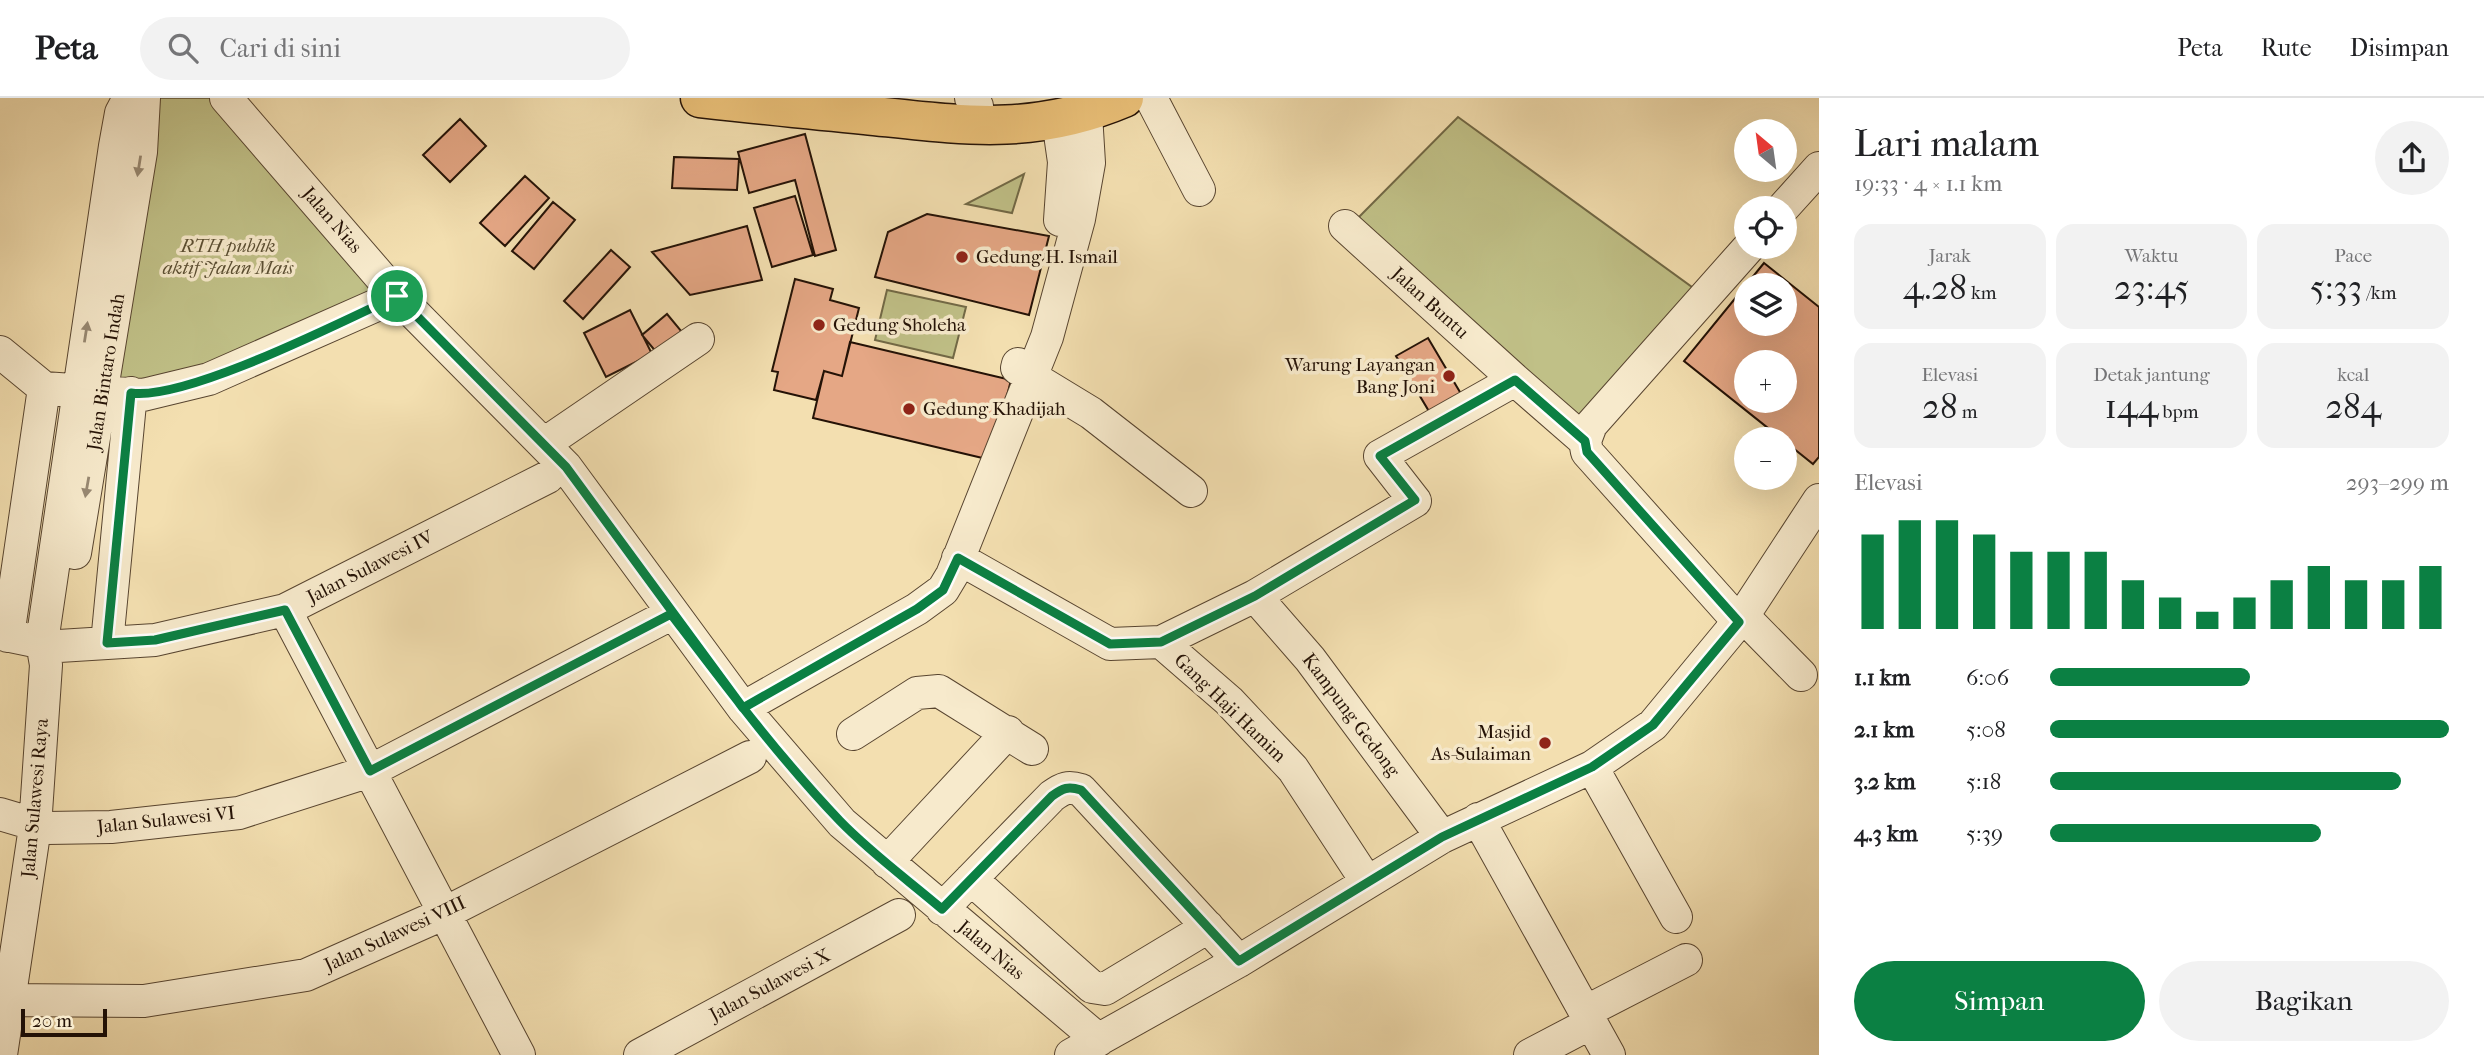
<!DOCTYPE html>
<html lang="id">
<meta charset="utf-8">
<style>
:root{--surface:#fff;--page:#f2f2f2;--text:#202124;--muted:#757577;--line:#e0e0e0;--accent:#0b8043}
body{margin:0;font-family:"IM FELL French Canon",serif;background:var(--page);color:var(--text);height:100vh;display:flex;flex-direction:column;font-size:26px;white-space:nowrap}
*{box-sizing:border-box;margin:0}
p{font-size:23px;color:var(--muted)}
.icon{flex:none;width:38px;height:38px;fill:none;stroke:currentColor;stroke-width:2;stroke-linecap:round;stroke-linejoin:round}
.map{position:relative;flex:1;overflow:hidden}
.side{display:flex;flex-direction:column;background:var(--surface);width:665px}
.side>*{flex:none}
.needle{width:46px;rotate:331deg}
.fabs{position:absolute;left:1734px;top:21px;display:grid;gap:14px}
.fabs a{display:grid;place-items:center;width:63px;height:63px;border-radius:50%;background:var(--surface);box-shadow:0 7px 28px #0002;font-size:35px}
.scale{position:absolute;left:21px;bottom:18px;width:86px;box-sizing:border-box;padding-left:7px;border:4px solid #241206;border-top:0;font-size:19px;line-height:24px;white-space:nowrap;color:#241206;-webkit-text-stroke:5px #f7eacc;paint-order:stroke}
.pin{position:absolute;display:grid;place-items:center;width:60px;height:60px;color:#fff;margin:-30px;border:4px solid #fff;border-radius:50%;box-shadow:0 2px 7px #0007}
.round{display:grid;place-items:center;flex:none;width:74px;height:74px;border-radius:37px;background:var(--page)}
.summary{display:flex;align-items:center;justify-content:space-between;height:119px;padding:0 35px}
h1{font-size:38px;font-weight:600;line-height:52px}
.figures{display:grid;grid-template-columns:repeat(3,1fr);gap:10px;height:119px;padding:7px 35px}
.figures div{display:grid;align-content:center;border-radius:18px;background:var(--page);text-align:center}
.figures b{font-size:35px;font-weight:600}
.figures small{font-size:19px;font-weight:400}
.figures p{font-size:19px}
.chart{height:196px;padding:14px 35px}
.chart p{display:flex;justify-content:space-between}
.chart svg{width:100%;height:126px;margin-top:7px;stroke:var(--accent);stroke-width:6}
.cta{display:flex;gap:14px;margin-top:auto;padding:14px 35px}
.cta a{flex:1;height:80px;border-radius:42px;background:var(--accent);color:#fff;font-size:28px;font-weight:600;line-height:80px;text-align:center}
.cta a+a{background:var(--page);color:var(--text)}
ul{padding:0 35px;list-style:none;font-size:23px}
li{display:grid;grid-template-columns:112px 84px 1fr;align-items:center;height:52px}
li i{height:18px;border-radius:9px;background:var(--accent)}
header{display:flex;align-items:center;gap:42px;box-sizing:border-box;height:98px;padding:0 35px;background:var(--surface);border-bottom:2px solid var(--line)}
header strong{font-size:33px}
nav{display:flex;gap:38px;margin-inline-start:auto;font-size:24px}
.search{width:490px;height:63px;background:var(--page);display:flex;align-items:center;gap:18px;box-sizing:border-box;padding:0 24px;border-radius:38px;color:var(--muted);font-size:26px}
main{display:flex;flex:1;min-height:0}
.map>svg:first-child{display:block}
</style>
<header>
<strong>Peta</strong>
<div class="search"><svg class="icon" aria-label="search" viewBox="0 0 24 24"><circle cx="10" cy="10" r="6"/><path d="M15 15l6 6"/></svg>Cari di sini</div>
<nav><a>Peta</a><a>Rute</a><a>Disimpan</a></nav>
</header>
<main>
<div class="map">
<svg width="1819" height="957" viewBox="0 0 1819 957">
<rect width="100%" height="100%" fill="#f3dfb0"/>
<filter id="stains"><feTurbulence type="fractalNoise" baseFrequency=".00286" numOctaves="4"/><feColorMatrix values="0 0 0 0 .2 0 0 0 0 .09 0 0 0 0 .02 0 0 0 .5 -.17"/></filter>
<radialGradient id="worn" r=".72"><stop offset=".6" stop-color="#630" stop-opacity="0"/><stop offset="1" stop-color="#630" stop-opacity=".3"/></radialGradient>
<path fill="#c0c087" stroke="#726946" stroke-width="2" d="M 144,0 L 226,0 L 397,198 L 209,281 L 103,293 Z
M 1458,19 L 1696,192 L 1577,323 L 1354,124 Z
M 1024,76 L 1012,115 L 966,106 Z
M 887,192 L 966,209 L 953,260 L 875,242 Z"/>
<path fill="#e5a785" stroke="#241206" stroke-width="2" fill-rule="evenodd" d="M 460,21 L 486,48 L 450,84 L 423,57 Z
M 805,36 L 836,152 L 815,158 L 795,82 L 749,95 L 738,54 Z
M 674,59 L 739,61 L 737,92 L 672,90 Z
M 525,78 L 549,100 L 505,148 L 480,125 Z
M 795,98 L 813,157 L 772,169 L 754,110 Z
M 553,104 L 575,122 L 534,171 L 512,153 Z
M 927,116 L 1049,138 L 1029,217 L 875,179 L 888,134 Z
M 747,128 L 762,182 L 690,197 L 652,154 Z
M 611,152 L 630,169 L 583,221 L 564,203 Z
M 1764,165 L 1819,209 L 1819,359 L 1813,366 L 1684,263 ZM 1746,187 L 1785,187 L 1785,226 L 1746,226 ZM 1746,264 L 1785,264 L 1785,303 L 1746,303 Z
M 795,181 L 833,191 L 830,202 L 859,210 L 842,278 L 824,273 L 816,302 L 774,292 L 778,274 L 772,273 Z
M 630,212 L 652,256 L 606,279 L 584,235 Z
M 667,216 L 682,234 L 657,255 L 642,237 Z
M 1428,240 L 1467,306 L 1436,325 L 1396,258 Z
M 850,244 L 1011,282 L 991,362 L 813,320 L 824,273 L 842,278 Z"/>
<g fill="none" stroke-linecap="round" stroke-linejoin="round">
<defs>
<path id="minor" d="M 226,0 L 397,198 L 566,369 L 743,610 L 842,725 L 1099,942
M 971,0 L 977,8 L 979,29
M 1151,0 L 1199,92
M 1058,22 L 1064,64 L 1060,122
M 1783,110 L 1819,70
M 1345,128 L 1515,282
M 0,254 L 44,290 L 143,297 L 209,281 L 397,198
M 1018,266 L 1017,270 L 1091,315 L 1191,393
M 544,346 L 698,241
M 75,455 L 141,54 L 144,0
M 958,460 L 1110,546 L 1161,544 L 1255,498 L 1415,403 L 1380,358 L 1515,282 L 1585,343
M 1255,498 L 1310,561 L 1442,739
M 285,512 L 519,957
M 1743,518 L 1801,577
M 1739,524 L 1587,354 L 1585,343 L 1591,327 L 1749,149
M 0,536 L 59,548 L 155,542 L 285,512 L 548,379
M 8,538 L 44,290
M 1161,544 L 1229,603 L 1293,671 L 1367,784
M 107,545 L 131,295
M 743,610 L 917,511 L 943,492 L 952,477 L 1047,239 L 1079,121 L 1089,65 L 1086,16
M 853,636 L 917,595 L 939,593 L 1032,651
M 1592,669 L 1676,819
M 0,716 L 47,730 L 111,729 L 239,715 L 370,673 L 671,516
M 1478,721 L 1609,957
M 887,764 L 1008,634
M 971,781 L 1092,889 L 1105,891 L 1208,829
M 942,811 L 1052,698 C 1063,690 1068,688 1081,692 L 1239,863
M 0,902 L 144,903 L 306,877 L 443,816 L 750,659
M 1585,914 L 1686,862
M 1,957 L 35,729 L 46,567 L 42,544 L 115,48 L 121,15 L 129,0
M 640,957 L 899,817
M 1071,957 L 1239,863 L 1442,739 L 1592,669 L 1653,627 L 1743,518 L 1819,402
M 1530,957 L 1591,925"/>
<path id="major" d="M 700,0 C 755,6 810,12 865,17 C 961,27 1032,39 1124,0"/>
</defs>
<use href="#minor" stroke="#584530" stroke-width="34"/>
<use href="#major" stroke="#241206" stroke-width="41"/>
<use href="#minor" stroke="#f7eacc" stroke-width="32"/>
<use href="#major" stroke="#eac078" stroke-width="38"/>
</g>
<defs><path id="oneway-solid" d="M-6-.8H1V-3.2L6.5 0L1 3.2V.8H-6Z" transform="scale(1.75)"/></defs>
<g fill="#988973">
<use href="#oneway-solid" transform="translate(139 68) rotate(99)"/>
<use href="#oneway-solid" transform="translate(86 234) rotate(-81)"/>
<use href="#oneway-solid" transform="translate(87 389) rotate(100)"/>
</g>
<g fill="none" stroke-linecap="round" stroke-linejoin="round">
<defs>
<path id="route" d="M 397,198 C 341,224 186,303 131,295 L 107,545 L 155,542 L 285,512 L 370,673 L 671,516 C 725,587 778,658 840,723 C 871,755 908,782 942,811 L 1052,698 C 1063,690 1068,688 1081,692 L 1239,863 L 1442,739 L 1592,669 L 1653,627 L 1739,524 L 1587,354 L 1585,343 L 1515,282 L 1380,358 L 1415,402 L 1255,498 L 1161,544 L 1110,546 L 958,460 L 943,492 L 917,511 L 743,610 L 566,369 L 397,198"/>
</defs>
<use href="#route" stroke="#fff" stroke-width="14"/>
<use href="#route" stroke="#0b8043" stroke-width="9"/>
</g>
<g fill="#8f2418" stroke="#f7eacc" stroke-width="2.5">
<circle cx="962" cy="159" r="7"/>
<circle cx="819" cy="227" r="7"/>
<circle cx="1449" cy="278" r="7"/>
<circle cx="909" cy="311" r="7"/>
<circle cx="1545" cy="645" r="7"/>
</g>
<g text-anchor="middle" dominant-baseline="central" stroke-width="7" stroke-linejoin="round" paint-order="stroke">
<g font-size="19" fill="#241206" stroke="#f7eacc">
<text transform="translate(332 122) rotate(49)">Jalan Nias</text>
<text transform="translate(1430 205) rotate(42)">Jalan Buntu</text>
<text transform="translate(106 274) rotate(-81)">Jalan Bintaro Indah</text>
<text transform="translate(370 469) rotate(-27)">Jalan Sulawesi IV</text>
<text transform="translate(1230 610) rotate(44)">Gang Haji Hamim</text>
<text transform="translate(1351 617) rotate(53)">Kampung Gedong</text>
<text transform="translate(35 700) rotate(-85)">Jalan Sulawesi Raya</text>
<text transform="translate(166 722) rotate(-6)">Jalan Sulawesi VI</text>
<text transform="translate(395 836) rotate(-25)">Jalan Sulawesi VIII</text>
<text transform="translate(991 852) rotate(40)">Jalan Nias</text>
<text transform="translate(770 887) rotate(-28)">Jalan Sulawesi X</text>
</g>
<g font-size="19" font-style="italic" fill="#5b4f33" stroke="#f7eacc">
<text x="228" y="148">RTH publik<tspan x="228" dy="22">aktif Jalan Mais</tspan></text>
</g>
<g font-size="19" fill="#241206" stroke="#f7eacc" text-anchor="start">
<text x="976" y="159">Gedung H. Ismail</text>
<text x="833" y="227">Gedung Sholeha</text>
<text x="1435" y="267" text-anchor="end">Warung Layangan<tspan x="1435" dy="22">Bang Joni</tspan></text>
<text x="923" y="311">Gedung Khadijah</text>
<text x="1531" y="634" text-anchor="end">Masjid<tspan x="1531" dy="22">As-Sulaiman</tspan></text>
</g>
</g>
<rect width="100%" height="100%" filter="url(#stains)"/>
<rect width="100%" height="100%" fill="url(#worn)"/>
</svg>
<div class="fabs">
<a><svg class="needle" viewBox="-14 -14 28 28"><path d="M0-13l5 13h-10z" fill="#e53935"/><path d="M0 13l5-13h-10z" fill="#757577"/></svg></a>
<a><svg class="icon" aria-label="locate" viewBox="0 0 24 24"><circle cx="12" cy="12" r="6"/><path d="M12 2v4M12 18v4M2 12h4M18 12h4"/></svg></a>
<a><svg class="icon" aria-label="layers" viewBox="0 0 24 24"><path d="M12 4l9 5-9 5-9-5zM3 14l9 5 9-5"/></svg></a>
<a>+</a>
<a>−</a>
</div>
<div class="scale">20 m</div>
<div class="pin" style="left:397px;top:198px;background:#1e9e55"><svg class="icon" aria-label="arrive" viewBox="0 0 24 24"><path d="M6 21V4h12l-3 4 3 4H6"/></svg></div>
</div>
<section class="side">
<div class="summary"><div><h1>Lari malam</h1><p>19:33 · 4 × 1.1 km</p></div><a class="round"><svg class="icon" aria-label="share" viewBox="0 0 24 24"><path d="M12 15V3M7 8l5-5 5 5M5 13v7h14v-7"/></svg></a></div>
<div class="figures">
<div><p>Jarak</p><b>4.28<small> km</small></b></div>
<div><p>Waktu</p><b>23:45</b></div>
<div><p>Pace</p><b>5:33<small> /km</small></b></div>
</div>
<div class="figures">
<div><p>Elevasi</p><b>28<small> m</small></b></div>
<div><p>Detak jantung</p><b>144<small> bpm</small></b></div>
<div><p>kcal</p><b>284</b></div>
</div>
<div class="chart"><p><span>Elevasi</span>293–299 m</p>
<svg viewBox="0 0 160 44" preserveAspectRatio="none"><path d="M5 44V11M15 44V6M25 44V6M35 44V11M45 44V17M55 44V17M65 44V17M75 44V27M85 44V33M95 44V38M105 44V33M115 44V27M125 44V22M135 44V27M145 44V27M155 44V22"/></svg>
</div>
<ul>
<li><b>1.1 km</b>6:06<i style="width:50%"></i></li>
<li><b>2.1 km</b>5:08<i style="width:100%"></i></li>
<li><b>3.2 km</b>5:18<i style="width:88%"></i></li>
<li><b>4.3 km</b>5:39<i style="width:68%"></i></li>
</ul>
<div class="cta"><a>Simpan</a><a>Bagikan</a></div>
</section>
</main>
